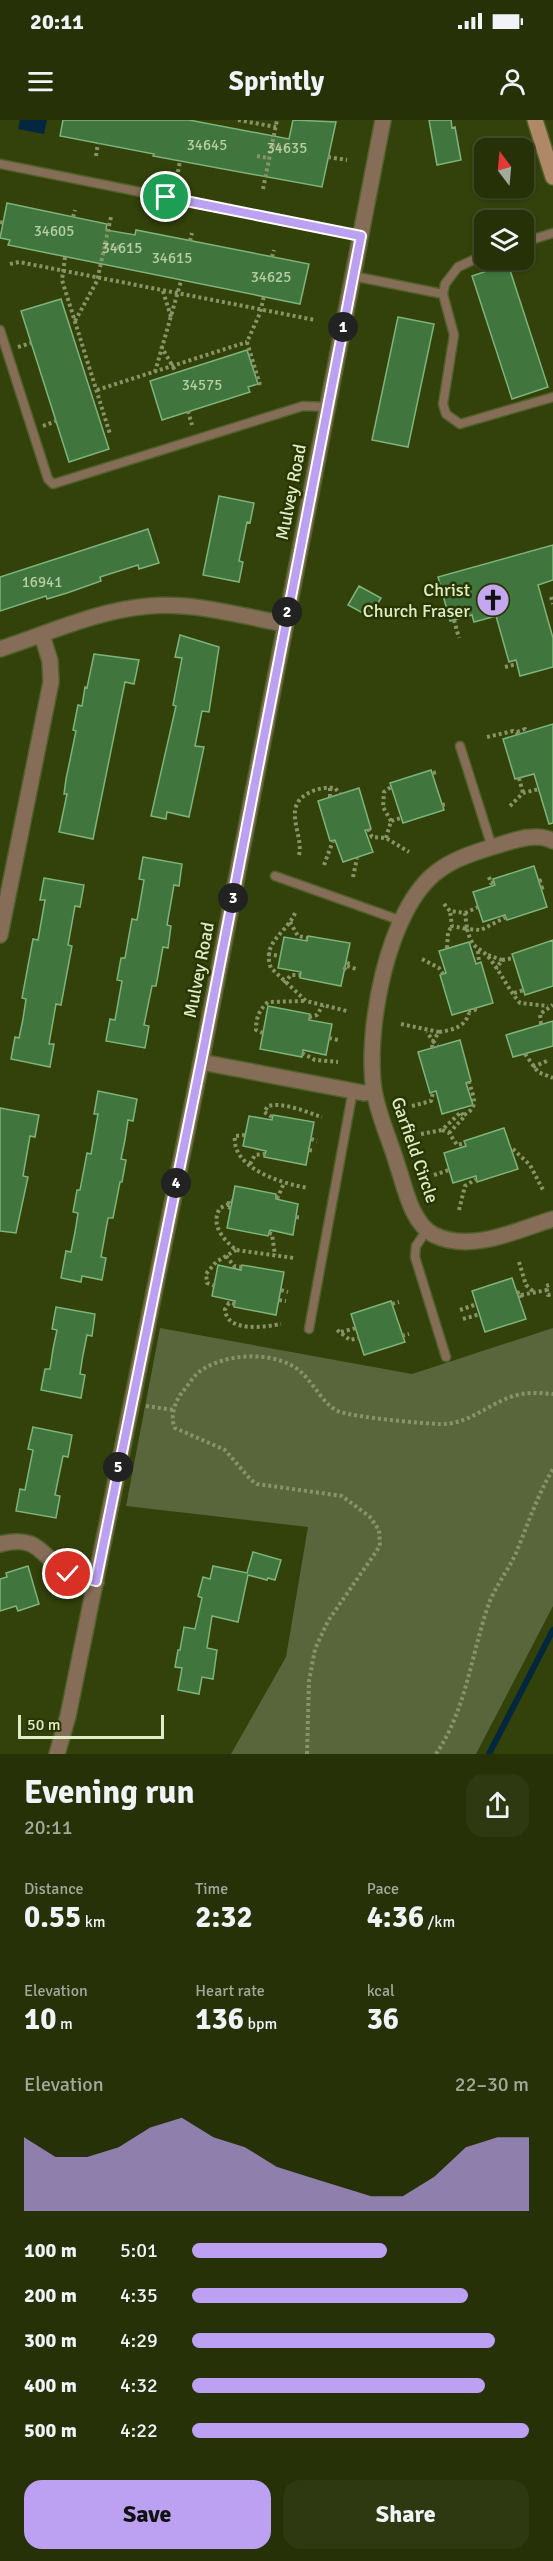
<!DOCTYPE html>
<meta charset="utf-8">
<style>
:root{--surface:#263108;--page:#2e3912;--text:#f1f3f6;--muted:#a4a99c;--line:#424c29;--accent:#bca0f2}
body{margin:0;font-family:Signika,sans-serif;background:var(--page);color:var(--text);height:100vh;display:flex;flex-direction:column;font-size:22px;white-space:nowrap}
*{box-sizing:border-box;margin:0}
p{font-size:20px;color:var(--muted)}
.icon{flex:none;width:33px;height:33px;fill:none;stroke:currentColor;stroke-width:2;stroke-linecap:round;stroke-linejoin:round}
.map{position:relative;height:1634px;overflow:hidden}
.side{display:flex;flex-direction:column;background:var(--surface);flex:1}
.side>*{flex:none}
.needle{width:39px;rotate:344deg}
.controls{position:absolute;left:474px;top:18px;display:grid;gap:12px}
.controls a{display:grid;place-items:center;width:60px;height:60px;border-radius:12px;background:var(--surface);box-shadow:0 2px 4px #0004,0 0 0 2px var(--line);font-size:30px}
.scale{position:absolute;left:18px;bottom:15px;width:146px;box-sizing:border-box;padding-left:6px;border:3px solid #dfecc8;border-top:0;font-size:16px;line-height:21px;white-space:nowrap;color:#dfecc8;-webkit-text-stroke:4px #293600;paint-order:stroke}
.pin{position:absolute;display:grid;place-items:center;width:51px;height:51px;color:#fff;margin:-26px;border:3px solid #fff;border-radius:50%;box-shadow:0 2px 6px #0007}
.km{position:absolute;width:30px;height:30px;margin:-15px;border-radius:50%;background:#222;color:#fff;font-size:16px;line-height:30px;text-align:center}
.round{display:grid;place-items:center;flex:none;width:63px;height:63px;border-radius:18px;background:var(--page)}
.summary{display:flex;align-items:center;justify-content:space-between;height:102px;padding:0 24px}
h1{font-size:33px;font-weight:700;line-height:45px}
.metrics{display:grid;grid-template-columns:repeat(3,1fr);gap:9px;height:102px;padding:6px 24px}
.metrics div{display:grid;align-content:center}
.metrics b{font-size:30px;font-weight:700}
.metrics small{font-size:16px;font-weight:400}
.metrics p{font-size:16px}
.chart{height:168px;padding:12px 24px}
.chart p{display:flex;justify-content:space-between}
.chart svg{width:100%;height:108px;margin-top:6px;fill:var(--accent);opacity:.7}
.action{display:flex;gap:12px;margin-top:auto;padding:12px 24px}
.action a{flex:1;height:69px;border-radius:18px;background:var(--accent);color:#111;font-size:24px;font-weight:700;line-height:69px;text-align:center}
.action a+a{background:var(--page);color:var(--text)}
ul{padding:0 24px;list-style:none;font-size:20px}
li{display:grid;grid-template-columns:96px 72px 1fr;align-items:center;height:45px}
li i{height:15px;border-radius:8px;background:var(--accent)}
.status{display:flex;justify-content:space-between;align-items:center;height:42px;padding:0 30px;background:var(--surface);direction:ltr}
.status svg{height:16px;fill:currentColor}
header{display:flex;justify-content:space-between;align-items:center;height:78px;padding:0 24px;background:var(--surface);font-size:27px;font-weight:700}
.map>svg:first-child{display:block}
</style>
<div class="status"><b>20:11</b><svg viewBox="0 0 49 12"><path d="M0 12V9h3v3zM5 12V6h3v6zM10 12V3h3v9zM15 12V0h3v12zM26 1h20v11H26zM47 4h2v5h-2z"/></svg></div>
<header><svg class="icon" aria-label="menu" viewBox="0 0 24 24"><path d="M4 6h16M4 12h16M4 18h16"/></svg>Sprintly<svg class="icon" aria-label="person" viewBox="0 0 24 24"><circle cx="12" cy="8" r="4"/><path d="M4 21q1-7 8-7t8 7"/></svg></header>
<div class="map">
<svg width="553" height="1634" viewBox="0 0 553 1634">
<rect width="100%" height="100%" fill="#33410a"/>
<path fill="#59663b" d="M 160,1208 L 412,1254 L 553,1208 L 553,1486 L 476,1634 L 231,1634 L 286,1537 L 308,1407 L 126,1386 Z"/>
<path fill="#02273f" d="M 20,0 L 47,0 L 44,14 L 18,9 Z"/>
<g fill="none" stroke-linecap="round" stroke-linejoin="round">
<path stroke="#02273f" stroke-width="6" d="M 489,1634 L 553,1510"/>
</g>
<path fill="#40753e" stroke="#7eb37a" stroke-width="1.5" d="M 63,0 L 189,0 L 289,19 L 293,0 L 336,2 L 322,67 L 153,36 L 154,34 L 60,16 Z
M 429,0 L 451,0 L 452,8 L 455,7 L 461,40 L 437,45 Z
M 7,83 L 107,104 L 106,110 L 135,115 L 136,110 L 309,144 L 300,184 L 8,125 L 10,120 L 0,118 Z
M 508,144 L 548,267 L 512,279 L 472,156 Z
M 61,179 L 109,329 L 69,342 L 21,191 Z
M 398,197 L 434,204 L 408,327 L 372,320 Z
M 247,230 L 258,264 L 248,267 L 250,272 L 162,300 L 150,261 Z
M 219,376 L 254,383 L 250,403 L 247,402 L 239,441 L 243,442 L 239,462 L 203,455 Z
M 148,409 L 159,443 L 139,449 L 138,445 L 100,457 L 101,461 L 67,473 L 47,479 L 46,476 L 0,491 L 0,457 Z
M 553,425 L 553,460 L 538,465 L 553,518 L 553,547 L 520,556 L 516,540 L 509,542 L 496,496 L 474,502 L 472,495 L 450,501 L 438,457 Z
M 359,466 L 381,478 L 370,497 L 348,485 Z
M 180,515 L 219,527 L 209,592 L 202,591 L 195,626 L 204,627 L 189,697 L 167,692 L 166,699 L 151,696 L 176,586 L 173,585 L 182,538 L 175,537 Z
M 94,534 L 139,540 L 134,564 L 125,562 L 93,719 L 59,712 L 67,674 L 64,674 L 66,659 L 76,611 L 73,610 L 78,585 L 82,586 L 85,567 L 87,568 Z
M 553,604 L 553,703 L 549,704 L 534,654 L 515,659 L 503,619 Z
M 431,650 L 444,690 L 403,703 L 390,663 Z
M 359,668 L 371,709 L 365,710 L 373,732 L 343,742 L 335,720 L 330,721 L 318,681 Z
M 143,737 L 182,744 L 179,766 L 174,765 L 167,805 L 171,806 L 168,828 L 163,827 L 156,866 L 152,866 L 144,905 L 149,906 L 145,928 L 106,921 L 110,899 L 115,900 L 122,861 L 117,860 L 121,838 L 125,838 L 132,799 L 137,800 L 144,760 L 139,759 Z
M 534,746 L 547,787 L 507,800 L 505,795 L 483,802 L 473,772 L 495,765 L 493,759 Z
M 44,758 L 84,765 L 80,787 L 75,786 L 68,825 L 72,826 L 61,885 L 56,884 L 49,924 L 54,924 L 50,947 L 11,939 L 15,917 L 19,918 L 23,899 L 26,879 L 22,878 L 33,819 L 38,820 L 45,780 L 40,780 Z
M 308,816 L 350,823 L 341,866 L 300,858 L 301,852 L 278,848 L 284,817 L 307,821 Z
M 553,820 L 553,866 L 525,875 L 512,834 Z
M 469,822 L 476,844 L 481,842 L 493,883 L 452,895 L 440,855 L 446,853 L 439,831 Z
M 268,886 L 310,894 L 309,900 L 332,904 L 326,935 L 303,930 L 302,937 L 260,929 Z
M 553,901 L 553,926 L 513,937 L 506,915 Z
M 460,920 L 471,961 L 466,963 L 473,985 L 442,994 L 436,971 L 430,973 L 418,932 Z
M 98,971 L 137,979 L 133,1001 L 128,1000 L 125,1020 L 121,1039 L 126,1040 L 122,1062 L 120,1062 L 113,1098 L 108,1098 L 101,1137 L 106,1138 L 102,1160 L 82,1156 L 81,1162 L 61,1158 L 66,1131 L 71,1132 L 75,1112 L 78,1093 L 73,1092 L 77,1070 L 80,1070 L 87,1033 L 91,1034 L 98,994 L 94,994 Z
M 0,988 L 39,995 L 35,1017 L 30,1016 L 23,1056 L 28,1057 L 16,1113 L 0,1111 Z
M 273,995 L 314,1002 L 306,1045 L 264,1037 L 266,1031 L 243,1026 L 249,996 L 272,1000 Z
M 504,1008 L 518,1049 L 477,1062 L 476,1056 L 453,1063 L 444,1033 L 466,1026 L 464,1021 Z
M 235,1066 L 276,1074 L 276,1079 L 298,1084 L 293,1115 L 270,1110 L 268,1116 L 227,1108 Z
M 218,1145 L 241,1150 L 242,1145 L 284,1152 L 276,1195 L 234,1187 L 235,1181 L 212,1176 Z
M 512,1158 L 526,1199 L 485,1212 L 472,1171 Z
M 391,1181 L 405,1222 L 364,1235 L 351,1194 Z
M 56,1187 L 95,1194 L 92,1216 L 87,1215 L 83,1235 L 80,1254 L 85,1255 L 81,1278 L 41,1270 L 45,1249 L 50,1249 L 53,1229 L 57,1210 L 52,1209 Z
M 33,1307 L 72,1315 L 68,1337 L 63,1336 L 55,1375 L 60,1376 L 56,1398 L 16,1391 L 20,1369 L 25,1370 L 33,1330 L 28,1329 Z
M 253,1432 L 281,1440 L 275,1460 L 268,1458 L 267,1460 L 248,1455 L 238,1502 L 212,1496 L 207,1528 L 217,1530 L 213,1559 L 202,1557 L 199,1574 L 178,1570 L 182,1548 L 175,1547 L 178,1530 L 180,1530 L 184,1507 L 195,1509 L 202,1478 L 198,1476 L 203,1457 L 210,1459 L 213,1446 L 247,1453 Z
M 28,1446 L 39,1484 L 18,1491 L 16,1486 L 0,1491 L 0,1459 L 7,1457 L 6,1453 Z"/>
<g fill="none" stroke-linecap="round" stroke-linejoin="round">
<defs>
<path id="lane" d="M 0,44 L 361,116
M 524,122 L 553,113
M 484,135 L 458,147 L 445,164 L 443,174 L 454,215 L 443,284 L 446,294 L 460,304 L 553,277
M 353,156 L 443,174
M 0,210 L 48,359 L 53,364 L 303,286 L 328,287
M 460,626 L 492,727
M 275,756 L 399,800
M 427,1110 L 416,1126 L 415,1137 L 446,1237
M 309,1209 L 353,970"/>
<path id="street" d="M 0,529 C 49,513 98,490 149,486 C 194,482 242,496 285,504
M 553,721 C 535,711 510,722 492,727 C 473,733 454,739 438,751 C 387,788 365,911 374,970 C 378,995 390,1020 397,1044 C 405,1067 411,1103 434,1115 C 472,1133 517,1110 553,1099
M 0,815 L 51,562 L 50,541 L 42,515
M 201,942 L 364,973 L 374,971
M 0,1424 C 41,1414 40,1437 69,1454 C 77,1459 87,1460 96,1462
M 57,1634 L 68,1596 L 201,942 L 383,0"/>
<path id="secondary" d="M 535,0 L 553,57"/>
</defs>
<use href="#lane" stroke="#52602c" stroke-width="11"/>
<use href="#street" stroke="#52602c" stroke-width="18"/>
<use href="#secondary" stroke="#52602c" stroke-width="18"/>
<path stroke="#879467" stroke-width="4" stroke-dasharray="3 3" stroke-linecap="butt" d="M 238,0 L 276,7
M 272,25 L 287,28
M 96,36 L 98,23
M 257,36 L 269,38
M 328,37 L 347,40
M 178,52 L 180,41
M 263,69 L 277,0
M 73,97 L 75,90
M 0,102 L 3,103
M 190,121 L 192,113
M 105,124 L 122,128
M 65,137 L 62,160 L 110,314
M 272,137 L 274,130
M 10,144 L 19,142 L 315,200
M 163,171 L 171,197
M 75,201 L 97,161 L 111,97
M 161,226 L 176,252
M 18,227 L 31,223
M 155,252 L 181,161
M 260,265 L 247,222 L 260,193 L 264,176
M 97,270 L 247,222
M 188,291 L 192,305
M 43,306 L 56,301
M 551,477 L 553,484
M 454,500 L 459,518
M 505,547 L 517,544
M 517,612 L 525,609 L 526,612
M 487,617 L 513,611 L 518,614
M 433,653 L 438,652
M 519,658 L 523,673
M 330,677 L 330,668
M 442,685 L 448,684
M 510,686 L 523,673 L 539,669
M 391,701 L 383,687 L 384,672 L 391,667
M 368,709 L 372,717 L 386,718 L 409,732
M 386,718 L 391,701 L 401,698
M 299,735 C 304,715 282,688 307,674 C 315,669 325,667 335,668 L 340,674
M 324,745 L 333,721
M 353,757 L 357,738
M 489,757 L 491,763 L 494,762
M 539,761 L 542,760
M 541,768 L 544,767
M 444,784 L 450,791 L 465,793 L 467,809 L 452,806 L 450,791
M 295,793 C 287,813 261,822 271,848 L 306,881 L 347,891
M 465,793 L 478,787
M 506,797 L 481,810 L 467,809 C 473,832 479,825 490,839 C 501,853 508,869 520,883 L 548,886
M 290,802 L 298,816 L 307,818
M 447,828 L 448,812 L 452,806
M 478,831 L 479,843
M 268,834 L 280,836
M 488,835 L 502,840 L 496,849
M 422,839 L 439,848 L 443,854
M 502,840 L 514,838
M 347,846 L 356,849
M 344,850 L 348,843 L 346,842
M 284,863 L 291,855 L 300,855
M 514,873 L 524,870
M 468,891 L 475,890 L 475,888
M 309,897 L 317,895 L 323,885
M 401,904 L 439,912 L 433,921 L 427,912
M 541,904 L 540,894 L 553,885
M 439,912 C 453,910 465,907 469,893
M 263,913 L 256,910 C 256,898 259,890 268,882 L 305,881
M 329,918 L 338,920
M 433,921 L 438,927
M 432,928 L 433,921
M 302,933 L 315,940 L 338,942
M 525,934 L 538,952 L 553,958
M 533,947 L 547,941
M 412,986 L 431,981 L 433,972
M 464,995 C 480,987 473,976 469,962
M 272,997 L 264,992 L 268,986 C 286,982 305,992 322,997
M 449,1013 L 464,997 L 461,992 L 442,1010 L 449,1013 L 457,1025 L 465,1023
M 421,1014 L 442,1010
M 245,1015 L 235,1016 C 231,1049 284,1064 308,1068
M 311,1019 L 317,1021
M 513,1029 L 530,1045 L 543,1070
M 309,1030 L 315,1031
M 250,1044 L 255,1035 L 265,1034
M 434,1055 L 449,1050
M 276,1077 L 278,1077 L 284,1063
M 229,1084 L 220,1088 C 210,1105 223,1119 236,1130 L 294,1138
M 231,1088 L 228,1087 L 229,1080 L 232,1081
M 459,1090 L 465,1066 L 476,1059
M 296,1097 L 302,1098
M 269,1113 L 272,1114 L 275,1135
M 226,1136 L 234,1146 L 242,1147
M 519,1142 L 526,1165 L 534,1172
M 549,1165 L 546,1166 L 548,1175 L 552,1174
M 215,1166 L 207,1163 L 206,1154 L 216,1142 L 236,1130
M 281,1170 L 288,1172
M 517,1173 L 520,1172 L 522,1178 L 519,1178
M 521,1175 L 547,1170
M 279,1180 L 286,1181
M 235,1184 L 229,1183 L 225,1189 C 226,1213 265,1207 281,1204
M 392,1184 L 399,1182
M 460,1190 L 477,1184
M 463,1199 L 480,1194
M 337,1210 L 350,1220 L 359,1218
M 341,1212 L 356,1208
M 402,1216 L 409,1214
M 146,1286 L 174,1290
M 307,1634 L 309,1561 L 315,1529 L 328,1501 L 380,1426 L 379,1410 L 370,1397 L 342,1376 L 257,1364 L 251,1360 L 225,1330 L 175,1308 C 169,1296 176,1279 184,1270 C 189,1264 193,1257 199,1252 C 225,1232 278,1230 302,1253 C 315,1265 324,1286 340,1292 C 361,1298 417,1303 440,1304 C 469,1305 490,1282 517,1275 C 529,1272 541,1273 553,1274
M 436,1634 C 466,1590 471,1536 488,1486 C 494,1468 508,1451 516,1433 C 528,1404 537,1376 553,1349"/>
<use href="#lane" stroke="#866d58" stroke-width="8"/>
<use href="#street" stroke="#866d58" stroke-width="15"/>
<use href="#secondary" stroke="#af8967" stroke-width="15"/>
</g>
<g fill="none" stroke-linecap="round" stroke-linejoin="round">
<defs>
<path id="route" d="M 68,1454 L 96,1461 L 201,942 L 361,116 L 166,77"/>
</defs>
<use href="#route" stroke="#fff" stroke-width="12"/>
<use href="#route" stroke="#bca0f2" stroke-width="8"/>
</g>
<defs>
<symbol id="church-disc" viewBox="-11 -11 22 22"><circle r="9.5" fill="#c5a6f0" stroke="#293600"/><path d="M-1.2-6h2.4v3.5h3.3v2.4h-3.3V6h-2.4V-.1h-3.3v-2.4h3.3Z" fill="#111"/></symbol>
</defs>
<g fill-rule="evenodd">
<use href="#church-disc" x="474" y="461" width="38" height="38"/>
</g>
<g text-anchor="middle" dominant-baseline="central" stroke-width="5" stroke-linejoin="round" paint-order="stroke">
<g font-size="15" fill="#b7cea6">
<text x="207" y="25">34645</text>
<text x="287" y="28">34635</text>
<text x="54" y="111">34605</text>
<text x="122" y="128">34615</text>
<text x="172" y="138">34615</text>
<text x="271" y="157">34625</text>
<text x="202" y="265">34575</text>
<text x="42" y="462">16941</text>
</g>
<g font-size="18" fill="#dfecc8" stroke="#293600">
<text transform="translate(291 372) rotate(-79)">Mulvey Road</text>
<text transform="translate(199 850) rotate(-79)">Mulvey Road</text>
<text transform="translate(415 1030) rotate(71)">Garfield Circle</text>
</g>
<g font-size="18" fill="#dfecc8" stroke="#293600" text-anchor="end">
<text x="470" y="470">Christ<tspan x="470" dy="21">Church Fraser</tspan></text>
</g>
</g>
</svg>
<div class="controls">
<a><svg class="needle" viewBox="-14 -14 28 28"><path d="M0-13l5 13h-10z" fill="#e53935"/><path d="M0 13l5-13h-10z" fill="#a4a99c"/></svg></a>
<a><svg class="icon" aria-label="layers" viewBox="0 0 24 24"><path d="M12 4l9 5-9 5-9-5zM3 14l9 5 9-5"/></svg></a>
</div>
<div class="scale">50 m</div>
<div class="pin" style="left:166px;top:77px;background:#1e9e55"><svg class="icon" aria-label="arrive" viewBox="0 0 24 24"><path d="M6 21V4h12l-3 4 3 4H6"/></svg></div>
<div class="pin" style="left:68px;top:1454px;background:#d93025"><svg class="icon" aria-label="check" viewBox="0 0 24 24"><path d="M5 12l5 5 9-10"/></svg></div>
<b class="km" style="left:343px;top:207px">1</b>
<b class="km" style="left:287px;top:492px">2</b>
<b class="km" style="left:233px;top:778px">3</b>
<b class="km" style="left:176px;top:1063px">4</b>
<b class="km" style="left:118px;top:1347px">5</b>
</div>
<section class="side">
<div class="summary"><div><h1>Evening run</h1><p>20:11</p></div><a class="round"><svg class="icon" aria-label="share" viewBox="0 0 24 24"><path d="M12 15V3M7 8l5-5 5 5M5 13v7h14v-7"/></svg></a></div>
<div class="metrics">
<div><p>Distance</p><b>0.55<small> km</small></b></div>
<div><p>Time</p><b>2:32</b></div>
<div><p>Pace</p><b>4:36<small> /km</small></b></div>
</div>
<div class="metrics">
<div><p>Elevation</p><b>10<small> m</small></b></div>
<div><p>Heart rate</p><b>136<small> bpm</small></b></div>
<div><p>kcal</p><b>36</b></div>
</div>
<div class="chart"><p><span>Elevation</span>22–30 m</p>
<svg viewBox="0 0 160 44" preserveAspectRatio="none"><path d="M0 44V14L10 22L20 22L30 18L40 10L50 6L60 14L70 18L80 26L90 30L100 34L110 38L120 38L130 30L140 18L150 14L160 14V44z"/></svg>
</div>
<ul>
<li><b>100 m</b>5:01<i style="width:58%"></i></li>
<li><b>200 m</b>4:35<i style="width:82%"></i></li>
<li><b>300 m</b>4:29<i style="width:90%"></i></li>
<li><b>400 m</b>4:32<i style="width:87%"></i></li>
<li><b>500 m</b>4:22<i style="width:100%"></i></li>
</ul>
<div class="action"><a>Save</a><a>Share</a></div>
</section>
